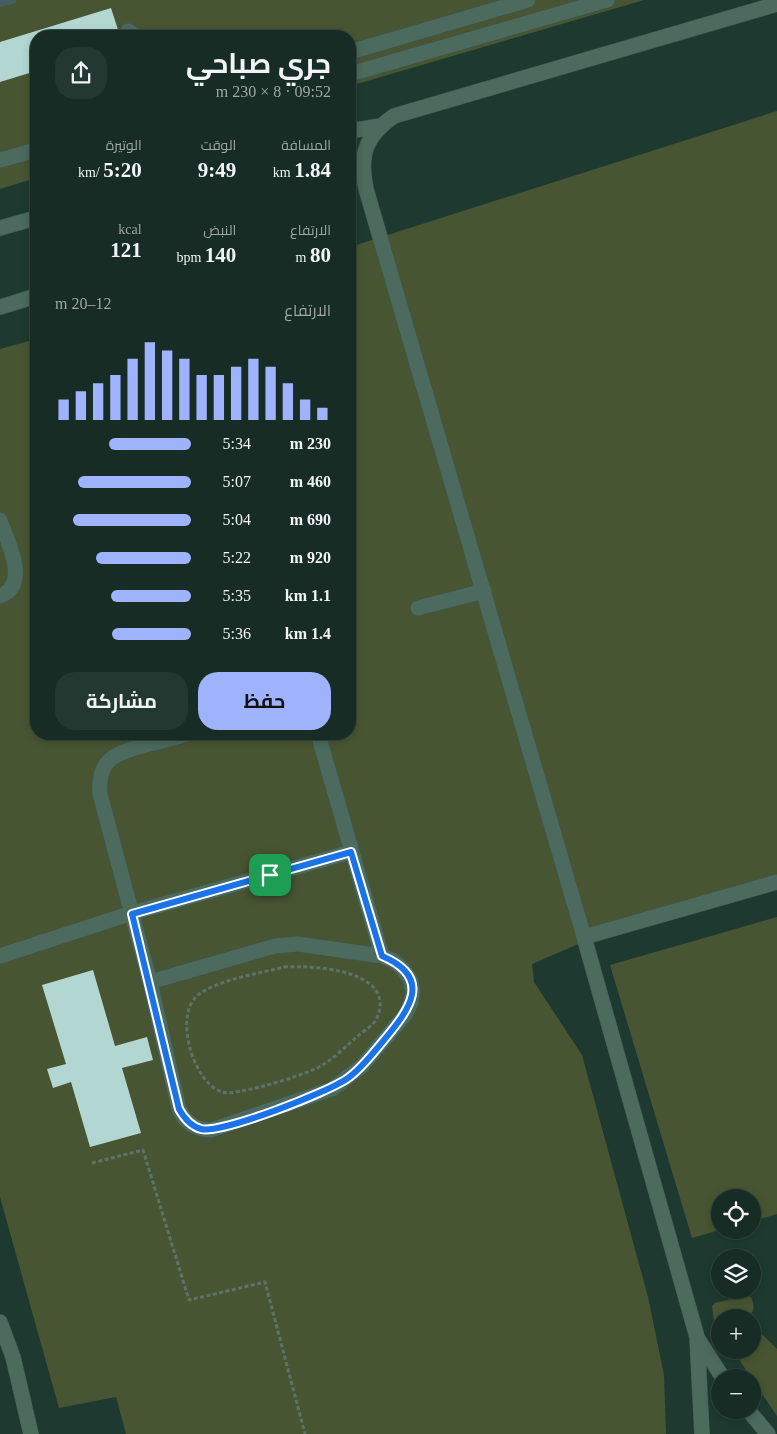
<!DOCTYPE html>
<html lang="ar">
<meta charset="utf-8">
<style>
:root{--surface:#162c24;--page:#233831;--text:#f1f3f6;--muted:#9ea7a6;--line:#354841;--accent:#9fb3fd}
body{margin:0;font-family:"Times New Roman",Cairo,serif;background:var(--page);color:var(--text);direction:rtl;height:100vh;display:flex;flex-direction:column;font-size:19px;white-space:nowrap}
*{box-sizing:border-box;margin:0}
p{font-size:16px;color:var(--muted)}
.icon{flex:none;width:28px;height:28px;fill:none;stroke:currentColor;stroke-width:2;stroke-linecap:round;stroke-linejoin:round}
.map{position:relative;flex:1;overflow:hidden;direction:ltr}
.panel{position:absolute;left:30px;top:30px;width:326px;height:710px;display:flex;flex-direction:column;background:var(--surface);border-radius:20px;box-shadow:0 2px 8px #0003,0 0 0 1px var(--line);direction:rtl}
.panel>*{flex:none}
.fabs{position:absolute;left:711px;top:1189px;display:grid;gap:10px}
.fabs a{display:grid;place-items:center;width:50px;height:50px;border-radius:50%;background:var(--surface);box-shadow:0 2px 8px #0003,0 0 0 1px var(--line);font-size:25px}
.pin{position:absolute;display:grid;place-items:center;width:42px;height:42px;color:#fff;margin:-21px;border-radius:10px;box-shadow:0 2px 8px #0006}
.round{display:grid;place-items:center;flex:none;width:52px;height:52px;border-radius:20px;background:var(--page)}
.head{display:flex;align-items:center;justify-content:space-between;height:85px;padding:0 25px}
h1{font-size:28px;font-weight:700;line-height:38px}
.stats{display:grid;grid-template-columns:repeat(3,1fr);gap:8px;height:85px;padding:5px 25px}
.stats div{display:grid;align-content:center}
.stats b{font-size:21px;font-weight:700}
.stats small{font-size:14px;font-weight:400}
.stats p{font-size:14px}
.chart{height:140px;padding:10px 25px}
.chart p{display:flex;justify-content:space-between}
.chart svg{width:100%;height:90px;margin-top:5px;stroke:var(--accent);stroke-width:6}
.cta{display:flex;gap:10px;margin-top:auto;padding:10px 25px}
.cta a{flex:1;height:58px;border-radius:20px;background:var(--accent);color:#111;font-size:20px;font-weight:700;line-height:58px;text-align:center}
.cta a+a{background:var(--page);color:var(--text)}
ul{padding:0 25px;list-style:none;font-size:16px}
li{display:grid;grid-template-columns:80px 60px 1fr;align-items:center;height:38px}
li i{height:12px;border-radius:6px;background:var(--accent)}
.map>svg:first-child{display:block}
</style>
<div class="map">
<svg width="777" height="1434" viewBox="0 0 777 1434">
<rect width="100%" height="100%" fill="#1e3a30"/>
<path fill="#485532" d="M 0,0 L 644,0 L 350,86 L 350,36 L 36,36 L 36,178 L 0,189 Z
M 777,111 L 777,882 L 611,930 L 532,964 L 534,982 L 582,1055 L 648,1297 L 664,1375 L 666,1434 L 126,1434 L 116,1397 L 59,1408 L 0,1197 L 0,349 L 36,339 L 36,734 L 350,734 L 350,247 Z
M 777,917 L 777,1214 L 753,1221 L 752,1198 L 720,1198 L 720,1230 L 692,1238 L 610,965 Z
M 744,1296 L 751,1297 C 762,1321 735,1318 720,1318 L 720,1324 L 714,1321 L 712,1306 L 715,1303 Z
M 763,1335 L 777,1349 L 777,1416 L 740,1361 L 743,1350 L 752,1350 L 753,1338 Z"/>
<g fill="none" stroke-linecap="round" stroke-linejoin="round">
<path stroke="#455e60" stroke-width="8" d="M 0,3 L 12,0"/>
</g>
<path fill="#b2d7d3" d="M 111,8 L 120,36 L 36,36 L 36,71 L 0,82 L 0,42 Z
M 93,970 L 115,1046 L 147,1037 L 153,1060 L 122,1068 L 141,1133 L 90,1147 L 71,1082 L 53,1088 L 47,1069 L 66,1064 L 42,985 Z"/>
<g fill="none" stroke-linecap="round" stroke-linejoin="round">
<defs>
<path id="minor" d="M 128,31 L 137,36
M 350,52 L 528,0
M 350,74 L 607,0
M 350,131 L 380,126
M 0,160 L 36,150
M 0,228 L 36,218
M 0,307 L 36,296
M 0,520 C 7,541 31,585 0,596
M 418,608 L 484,591
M 318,734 L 382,956
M 584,937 L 777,882
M 0,956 L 132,913 L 351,852
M 150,982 L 275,946 L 298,944 L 382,956 L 394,961 L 403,969 L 410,979 L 413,991 L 411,1003 L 405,1015 L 362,1066 L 332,1089 L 211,1130 L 201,1129 L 192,1125 L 184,1118 L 179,1109 L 150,982 L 100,794 C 97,759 116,753 145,745 C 159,742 173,738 187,734
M 0,1322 L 13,1357 L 31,1434
M 698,1339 L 723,1378
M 748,1410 L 768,1434
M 702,1434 L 697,1337 L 584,937 L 366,189 C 359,155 365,136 394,116 L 777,4"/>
</defs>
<use href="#minor" stroke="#3c564e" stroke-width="16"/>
<path stroke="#5b736a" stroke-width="3" stroke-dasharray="4 2.5" stroke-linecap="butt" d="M 284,967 C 313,965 400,970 376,1020 C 373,1025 364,1031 359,1035 C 346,1046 333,1060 317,1068 C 300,1076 261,1088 241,1091 C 236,1092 227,1094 222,1092 C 194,1083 175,1020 195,998 C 210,981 261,973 284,967 Z
M 92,1163 L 143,1150 L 189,1300 L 265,1282 L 305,1434"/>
<use href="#minor" stroke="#4c6a5e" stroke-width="15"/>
</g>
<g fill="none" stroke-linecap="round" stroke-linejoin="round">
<defs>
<path id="route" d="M 351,852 L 382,956 C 434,978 409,1010 384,1040 C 373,1053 362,1068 348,1078 C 329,1092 221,1134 201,1129 C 190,1126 184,1118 179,1109 L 132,914 Z"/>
</defs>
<use href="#route" stroke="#fff" stroke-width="10"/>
<use href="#route" stroke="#1a73e8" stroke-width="6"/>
</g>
</svg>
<div class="fabs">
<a><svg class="icon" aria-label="locate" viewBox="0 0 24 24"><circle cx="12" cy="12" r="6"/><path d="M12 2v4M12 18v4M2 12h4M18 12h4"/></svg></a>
<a><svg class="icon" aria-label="layers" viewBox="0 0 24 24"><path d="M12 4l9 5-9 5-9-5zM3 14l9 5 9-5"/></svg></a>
<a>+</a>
<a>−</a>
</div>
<div class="pin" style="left:270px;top:875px;background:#1e9e55"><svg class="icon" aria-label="arrive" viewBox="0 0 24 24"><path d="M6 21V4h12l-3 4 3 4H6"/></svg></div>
<section class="panel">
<div class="head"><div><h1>جري صباحي</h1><p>09:52 · 8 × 230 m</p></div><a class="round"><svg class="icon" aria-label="share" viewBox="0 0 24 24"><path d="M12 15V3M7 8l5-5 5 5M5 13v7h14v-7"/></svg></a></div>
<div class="stats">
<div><p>المسافة</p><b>1.84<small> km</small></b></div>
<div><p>الوقت</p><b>9:49</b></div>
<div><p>الوتيرة</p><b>5:20<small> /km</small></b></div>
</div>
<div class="stats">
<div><p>الارتفاع</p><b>80<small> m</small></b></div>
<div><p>النبض</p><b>140<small> bpm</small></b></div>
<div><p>kcal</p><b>121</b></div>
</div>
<div class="chart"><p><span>الارتفاع</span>12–20 m</p>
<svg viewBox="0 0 160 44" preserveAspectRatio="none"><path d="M5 44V34M15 44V30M25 44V26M35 44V22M45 44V14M55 44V6M65 44V10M75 44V14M85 44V22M95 44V22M105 44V18M115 44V14M125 44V18M135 44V26M145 44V34M155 44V38"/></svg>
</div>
<ul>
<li><b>230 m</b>5:34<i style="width:60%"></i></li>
<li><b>460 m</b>5:07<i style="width:83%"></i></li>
<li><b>690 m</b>5:04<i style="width:87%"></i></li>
<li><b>920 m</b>5:22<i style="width:70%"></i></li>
<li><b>1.1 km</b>5:35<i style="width:59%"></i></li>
<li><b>1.4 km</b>5:36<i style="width:58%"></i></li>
</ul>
<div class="cta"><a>حفظ</a><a>مشاركة</a></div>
</section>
</div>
